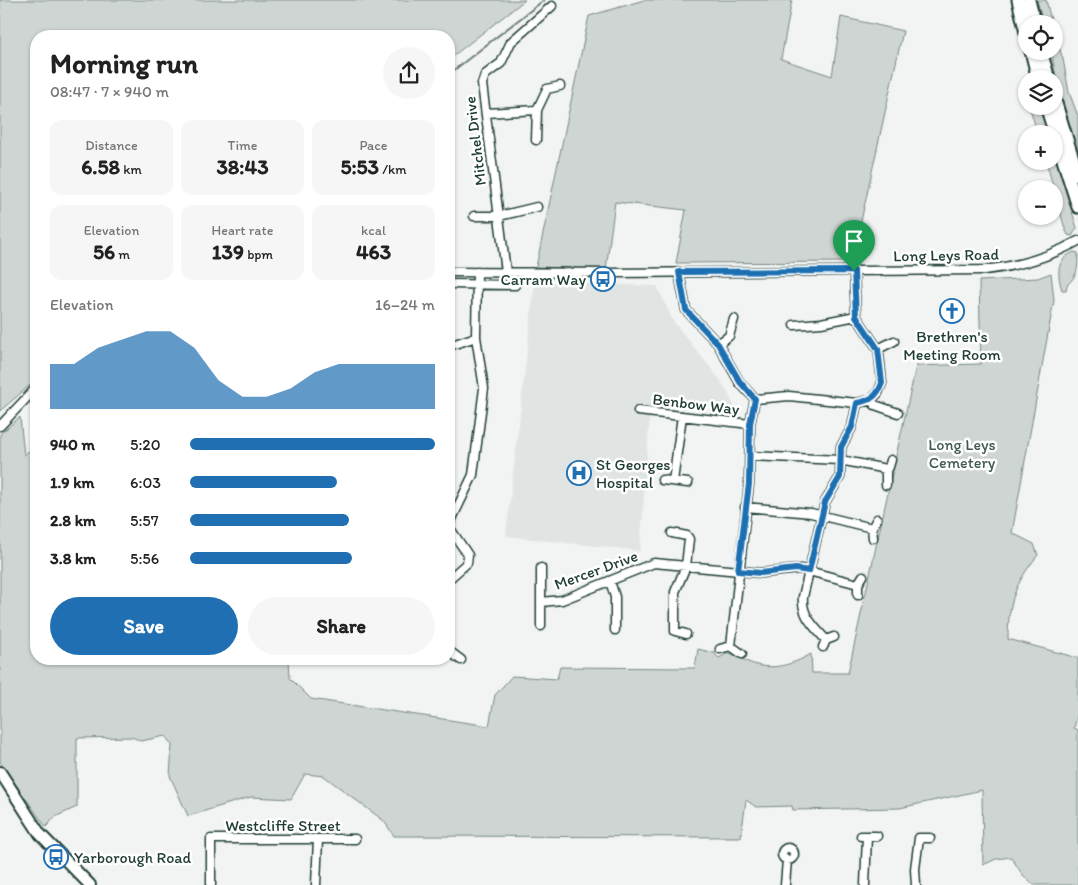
<!DOCTYPE html>
<meta charset="utf-8">
<style>
:root{--surface:#fff;--page:#f6f6f6;--text:#222;--muted:#767676;--accent:#1f6fb2}
body{margin:0;font-family:Itim,sans-serif;background:var(--page);color:var(--text);height:100vh;display:flex;flex-direction:column;font-size:19px;white-space:nowrap}
*{box-sizing:border-box;margin:0}
p{font-size:16px;color:var(--muted)}
.icon{flex:none;width:28px;height:28px;fill:none;stroke:currentColor;stroke-width:2;stroke-linecap:round;stroke-linejoin:round}
.map{position:relative;flex:1;overflow:hidden}
.sheet{position:absolute;left:30px;top:30px;width:425px;height:635px;display:flex;flex-direction:column;background:var(--surface);border-radius:20px;box-shadow:0 1px 4px #0004}
.sheet>*{flex:none}
.fabs{position:absolute;left:1018px;top:15px;display:grid;gap:10px}
.fabs a{display:grid;place-items:center;width:45px;height:45px;border-radius:50%;background:var(--surface);box-shadow:0 1px 4px #0004;font-size:25px}
.pin{position:absolute;display:grid;place-items:center;width:42px;height:42px;color:#fff;margin:-51px -21px;border-radius:50% 50% 50% 0;rotate:-45deg;box-shadow:0 0 5px #0007}
.pin .icon{rotate:45deg}
.round{display:grid;place-items:center;flex:none;width:52px;height:52px;border-radius:26px;background:var(--page)}
.summary{display:flex;align-items:center;justify-content:space-between;height:85px;padding:0 20px}
h1{font-size:28px;font-weight:700;line-height:38px}
.stats{display:grid;grid-template-columns:repeat(3,1fr);gap:8px;height:85px;padding:5px 20px}
.stats div{display:grid;align-content:center;border-radius:12px;background:var(--page);text-align:center}
.stats b{font-size:21px;font-weight:700}
.stats small{font-size:14px;font-weight:400}
.stats p{font-size:14px}
.chart{height:140px;padding:10px 20px}
.chart p{display:flex;justify-content:space-between}
.chart svg{width:100%;height:90px;margin-top:5px;fill:var(--accent);opacity:.7}
.primary-button{display:flex;gap:10px;margin-top:auto;padding:10px 20px}
.primary-button a{flex:1;height:58px;border-radius:30px;background:var(--accent);color:#fff;font-size:20px;font-weight:700;line-height:58px;text-align:center}
.primary-button a+a{background:var(--page);color:var(--text)}
ul{padding:0 20px;list-style:none;font-size:16px}
li{display:grid;grid-template-columns:80px 60px 1fr;align-items:center;height:38px}
li i{height:12px;border-radius:6px;background:var(--accent)}
.map>svg:first-child{display:block}
</style>
<div class="map">
<svg width="1078" height="885" viewBox="0 0 1078 885">
<rect width="100%" height="100%" fill="#f2f3f3"/>
<filter id="ink" filterUnits="userSpaceOnUse"><feTurbulence type="fractalNoise" baseFrequency=".02" numOctaves="2"/><feDisplacementMap in="SourceGraphic" scale="10" xChannelSelector="R" yChannelSelector="G"/><feConvolveMatrix kernelMatrix="1 2 1 2 8 2 1 2 1" color-interpolation-filters="sRGB"/></filter>
<g filter="url(#ink)">
<path fill="#e0e4e3" d="M 535,282 L 657,286 L 673,321 L 721,381 L 736,409 L 651,398 L 640,551 L 506,536 Z"/>
<path fill="#ced5d3" stroke="#768984" d="M 0,0 L 525,0 L 449,59 L 449,36 L 36,36 L 36,380 L 0,411 Z
M 644,0 L 792,0 L 781,59 L 832,76 L 841,17 L 903,31 L 852,262 L 676,263 L 686,210 L 615,202 L 606,269 L 536,267 L 589,16 Z
M 1037,0 L 1046,0 L 1052,24 L 1043,24 Z
M 1054,38 L 1056,38 L 1063,59 L 1069,92 L 1078,116 L 1078,157 L 1059,93 L 1051,51 L 1054,51 Z
M 1029,106 L 1039,106 L 1048,134 L 1038,134 Z
M 1054,153 L 1077,228 L 1072,236 L 1068,235 L 1065,229 L 1046,161 L 1054,161 Z
M 1074,252 L 1078,253 C 1078,268 1078,275 1067,285 L 1066,290 L 1062,290 C 1057,274 1056,259 1074,252 Z
M 1051,273 L 1054,300 L 1012,533 L 1034,544 L 1038,555 C 1015,583 1008,603 1008,639 L 1078,658 L 1078,712 L 1074,728 L 1078,730 L 1078,885 L 1034,885 L 1022,874 L 1011,857 L 996,859 L 983,865 L 982,790 L 900,808 L 793,810 L 792,806 L 756,807 L 746,800 L 741,837 L 394,836 L 384,821 L 324,776 L 305,774 L 291,799 L 251,797 L 188,816 L 170,776 L 172,745 L 165,736 L 141,741 L 132,737 L 77,738 L 77,807 L 55,817 L 46,827 L 0,762 L 0,434 L 20,417 L 24,455 L 36,445 L 36,659 L 289,659 L 290,678 L 311,699 L 489,726 L 495,695 L 512,676 L 557,679 L 560,667 L 695,668 L 698,649 L 714,653 L 719,658 L 728,653 C 735,654 740,658 746,661 C 769,672 790,666 811,654 L 812,673 L 848,673 L 916,366 L 981,364 L 979,281 L 1038,278 Z"/>
<g fill="none" stroke-linecap="round" stroke-linejoin="round">
<path stroke="#6d807b" stroke-width="2" d="M 449,74 L 544,0"/>
<defs>
<path id="minor" d="M 537,110 L 547,89 L 560,86
M 487,113 L 537,110 L 536,140
M 474,216 L 499,216 L 537,207
M 449,272 L 609,273 L 985,270 C 1019,266 1048,258 1078,241
M 506,272 L 482,84 L 485,75 L 501,63 L 511,42 L 552,6
M 679,272 L 686,310 L 718,344 L 740,383 L 755,399 L 789,396 L 857,403 L 871,400 L 878,393 L 882,383 L 879,354 L 878,349 L 856,316 L 854,271
M 449,284 L 515,285
M 794,325 L 821,323 L 856,316
M 718,344 L 729,336 L 734,319
M 449,346 L 476,337
M 878,349 L 894,341
M 871,400 L 875,405 L 898,413
M 638,411 L 750,424
M 0,426 L 36,388
M 750,456 L 840,460 L 886,469
M 662,480 L 688,483
M 673,481 L 682,416
M 886,485 L 886,469 L 889,467 L 891,460
M 745,507 L 811,513 L 872,528
M 449,525 L 473,475 L 484,388 L 476,337 L 477,272
M 449,527 L 468,555 L 467,563 L 449,579
M 672,533 L 687,536 L 689,539 L 686,566 L 675,592 L 675,631 L 686,634
M 873,538 L 872,528 L 877,519
M 541,568 L 541,602
M 610,581 L 615,597 L 615,630
M 858,595 L 858,584 L 863,576
M 541,626 L 541,602 L 562,600 L 654,563 L 761,573 L 801,569 L 858,584
M 826,640 C 815,627 801,616 803,597 L 825,502 L 840,477 L 841,447 L 852,427 L 857,403
M 731,646 L 749,484 L 750,424 L 755,399
M 823,647 L 826,640 L 834,637
M 720,649 L 731,646 L 742,654
M 449,651 L 461,660
M 861,836 L 877,836
M782 854a6 6 0 1 1 12 0a6 6 0 1 1-12 0Z
M 211,885 L 211,839 L 355,839
M 316,885 L 318,839
M 785,885 L 787,860
M 865,885 L 867,836
M 916,885 L 915,869 L 919,838 L 930,838"/>
<path id="major" d="M 0,772 L 40,834 L 90,885"/>
<path id="highway" d="M 1018,0 L 1026,33
M 1029,0 L 1035,24
M 1031,51 L 1038,79
M 1041,51 L 1049,79
M 1054,97 L 1078,175
M 1046,106 L 1078,207"/>
</defs>
<use href="#minor" stroke="#1f3d34" stroke-width="11"/>
<use href="#major" stroke="#1f3d34" stroke-width="14"/>
<use href="#highway" stroke="#1f3d34" stroke-width="15"/>
<use href="#minor" stroke="#fff" stroke-width="8"/>
<use href="#major" stroke="#fff" stroke-width="10"/>
<use href="#highway" stroke="#fff" stroke-width="11"/>
</g>
</g>
<g fill="none" stroke-linecap="round" stroke-linejoin="round" filter="url(#ink)">
<defs>
<path id="route" d="M 854,271 L 856,316 L 878,349 L 882,383 C 877,397 871,400 857,403 L 852,427 L 841,447 L 840,477 L 825,502 L 809,571 L 796,569 L 761,573 L 738,571 L 749,484 L 750,424 L 755,399 L 740,382 L 718,344 L 686,310 L 679,272 Z"/>
</defs>
<use href="#route" stroke="#fff" stroke-width="10"/>
<use href="#route" stroke="#1f6fb2" stroke-width="6"/>
</g>
<defs>
<symbol id="bus-ring" viewBox="-11 -11 22 22"><circle r="9.5" fill="#fff" stroke="#1f6fb2" stroke-width="1.5"/><path d="M-5-6H5V4H4V6H2V4H-2V6H-4V4H-5ZM-3.5-4V0h7V-4ZM-3.5 1.2v1.5H-2V1.2ZM2 1.2v1.5H3.5V1.2Z" fill="#1f6fb2"/></symbol>
<symbol id="church-ring" viewBox="-11 -11 22 22"><circle r="9.5" fill="#fff" stroke="#1f6fb2" stroke-width="1.5"/><path d="M-1.2-6h2.4v3.5h3.3v2.4h-3.3V6h-2.4V-.1h-3.3v-2.4h3.3Z" fill="#1f6fb2"/></symbol>
<symbol id="hospital-ring" viewBox="-11 -11 22 22"><circle r="9.5" fill="#fff" stroke="#1f6fb2" stroke-width="1.5"/><path d="M-5-5h3v3.5h4V-5h3V5h-3V1.5h-4V5h-3Z" fill="#1f6fb2"/></symbol>
</defs>
<g fill-rule="evenodd">
<use href="#bus-ring" x="589" y="265" width="28" height="28"/>
<use href="#church-ring" x="938" y="297" width="28" height="28"/>
<use href="#hospital-ring" x="565" y="459" width="28" height="28"/>
<use href="#bus-ring" x="42" y="843" width="28" height="28"/>
</g>
<g text-anchor="middle" dominant-baseline="central" stroke-width="5" stroke-linejoin="round" paint-order="stroke">
<g font-size="16" fill="#1f3d34" stroke="#fff">
<text transform="translate(475 141) rotate(-97)">Mitchel Drive</text>
<text transform="translate(946 255) rotate(-1)">Long Leys Road</text>
<text transform="translate(696 404) rotate(7)">Benbow Way</text>
<text transform="translate(596 570) rotate(-20)">Mercer Drive</text>
<text x="283" y="825">Westcliffe Street</text>
</g>
<g font-size="16" fill="#1f3d34" stroke="#fff" text-anchor="start">
<text x="586" y="279" text-anchor="end">Carram Way</text>
<text x="952" y="336" text-anchor="middle">Brethren's<tspan x="952" dy="18">Meeting Room</tspan></text>
<text x="596" y="464">St Georges<tspan x="596" dy="18">Hospital</tspan></text>
<text x="74" y="857">Yarborough Road</text>
</g>
<g font-size="16" fill="#425b54" stroke="#fff">
<text x="962" y="444">Long Leys<tspan x="962" dy="18">Cemetery</tspan></text>
</g>
</g>
</svg>
<div class="fabs">
<a><svg class="icon" aria-label="locate" viewBox="0 0 24 24"><circle cx="12" cy="12" r="6"/><path d="M12 2v4M12 18v4M2 12h4M18 12h4"/></svg></a>
<a><svg class="icon" aria-label="layers" viewBox="0 0 24 24"><path d="M12 4l9 5-9 5-9-5zM3 14l9 5 9-5"/></svg></a>
<a>+</a>
<a>−</a>
</div>
<div class="pin" style="left:854px;top:271px;background:#1e9e55"><svg class="icon" aria-label="arrive" viewBox="0 0 24 24"><path d="M6 21V4h12l-3 4 3 4H6"/></svg></div>
<section class="sheet">
<div class="summary"><div><h1>Morning run</h1><p>08:47 · 7 × 940 m</p></div><a class="round"><svg class="icon" aria-label="share" viewBox="0 0 24 24"><path d="M12 15V3M7 8l5-5 5 5M5 13v7h14v-7"/></svg></a></div>
<div class="stats">
<div><p>Distance</p><b>6.58<small> km</small></b></div>
<div><p>Time</p><b>38:43</b></div>
<div><p>Pace</p><b>5:53<small> /km</small></b></div>
</div>
<div class="stats">
<div><p>Elevation</p><b>56<small> m</small></b></div>
<div><p>Heart rate</p><b>139<small> bpm</small></b></div>
<div><p>kcal</p><b>463</b></div>
</div>
<div class="chart"><p><span>Elevation</span>16–24 m</p>
<svg viewBox="0 0 160 44" preserveAspectRatio="none"><path d="M0 44V22L10 22L20 14L30 10L40 6L50 6L60 14L70 30L80 38L90 38L100 34L110 26L120 22L130 22L140 22L150 22L160 22V44z"/></svg>
</div>
<ul>
<li><b>940 m</b>5:20<i style="width:100%"></i></li>
<li><b>1.9 km</b>6:03<i style="width:60%"></i></li>
<li><b>2.8 km</b>5:57<i style="width:65%"></i></li>
<li><b>3.8 km</b>5:56<i style="width:66%"></i></li>
</ul>
<div class="primary-button"><a>Save</a><a>Share</a></div>
</section>
</div>
